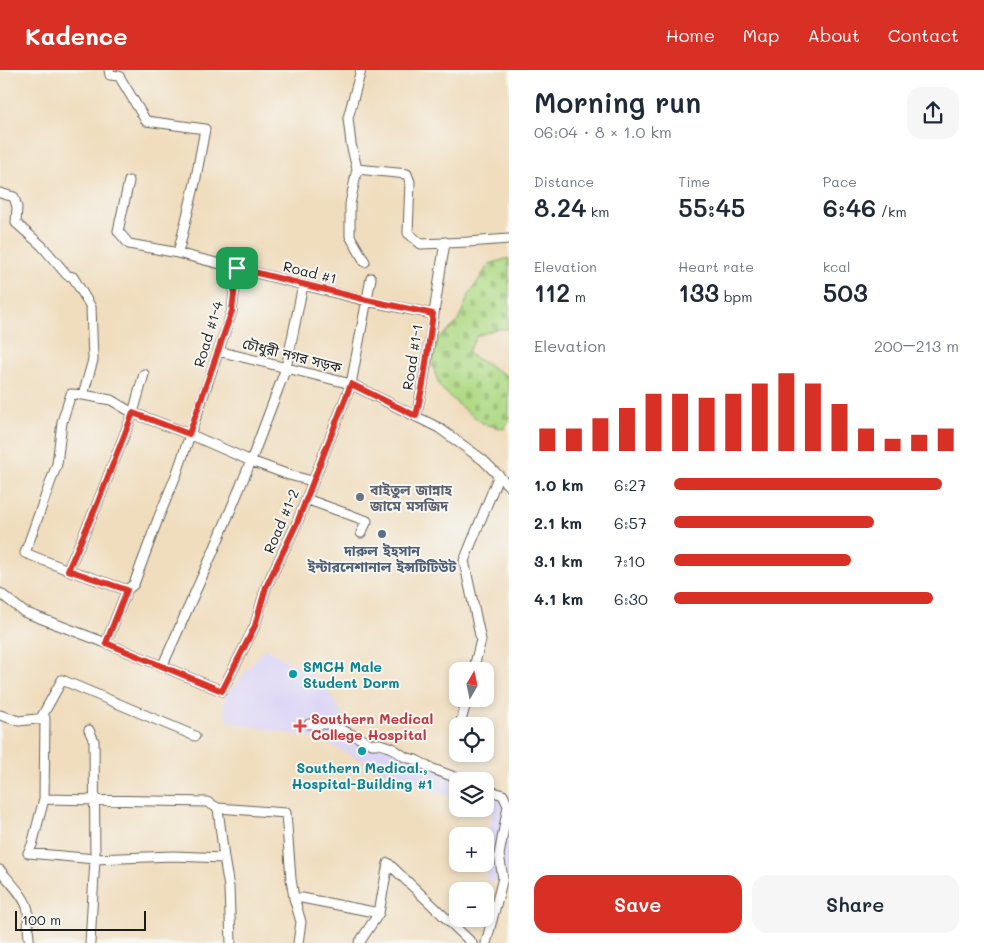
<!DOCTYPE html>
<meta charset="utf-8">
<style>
:root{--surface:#fff;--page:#f6f6f7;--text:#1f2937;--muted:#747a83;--accent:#d93025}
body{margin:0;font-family:Mali,"Noto Sans Bengali",sans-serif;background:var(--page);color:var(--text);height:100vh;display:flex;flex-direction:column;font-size:19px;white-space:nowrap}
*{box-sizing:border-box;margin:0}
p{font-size:16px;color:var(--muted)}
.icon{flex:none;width:28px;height:28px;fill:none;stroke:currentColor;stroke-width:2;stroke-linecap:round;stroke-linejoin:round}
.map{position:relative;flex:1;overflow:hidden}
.side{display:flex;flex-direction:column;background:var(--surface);width:475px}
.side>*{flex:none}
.needle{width:32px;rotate:9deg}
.fabs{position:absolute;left:449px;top:592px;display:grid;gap:10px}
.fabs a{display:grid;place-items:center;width:45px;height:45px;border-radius:10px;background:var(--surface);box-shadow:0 2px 8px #0003;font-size:25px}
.scale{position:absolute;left:15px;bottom:12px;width:131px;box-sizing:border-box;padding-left:5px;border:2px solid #1c1c1c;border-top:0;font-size:14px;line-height:18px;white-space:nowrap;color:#1c1c1c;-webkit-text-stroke:4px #f6f6f2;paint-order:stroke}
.pin{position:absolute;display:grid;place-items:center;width:42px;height:42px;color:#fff;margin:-21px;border-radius:10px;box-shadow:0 2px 8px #0006}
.round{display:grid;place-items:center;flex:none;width:52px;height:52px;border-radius:15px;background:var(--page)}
.summary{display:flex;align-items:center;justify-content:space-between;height:85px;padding:0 25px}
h1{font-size:28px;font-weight:600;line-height:38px}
.stats{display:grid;grid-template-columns:repeat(3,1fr);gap:8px;height:85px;padding:5px 25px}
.stats div{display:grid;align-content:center}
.stats b{font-size:25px;font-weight:600}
.stats small{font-size:14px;font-weight:400}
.stats p{font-size:14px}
.chart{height:140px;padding:10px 25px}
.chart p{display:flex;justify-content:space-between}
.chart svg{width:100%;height:90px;margin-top:5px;stroke:var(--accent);stroke-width:6}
.button{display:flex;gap:10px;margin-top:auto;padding:10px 25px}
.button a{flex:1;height:58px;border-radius:15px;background:var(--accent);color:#fff;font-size:20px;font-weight:600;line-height:58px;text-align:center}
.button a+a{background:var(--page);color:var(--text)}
ul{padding:0 25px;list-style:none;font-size:16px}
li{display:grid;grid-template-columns:80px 60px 1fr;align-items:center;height:38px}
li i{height:12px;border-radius:6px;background:var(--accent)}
header{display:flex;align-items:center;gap:30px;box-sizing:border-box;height:70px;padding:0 25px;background:var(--accent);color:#fff}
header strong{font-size:24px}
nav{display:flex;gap:28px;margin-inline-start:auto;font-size:18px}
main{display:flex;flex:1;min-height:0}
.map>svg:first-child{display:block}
</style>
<header>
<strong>Kadence</strong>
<nav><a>Home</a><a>Map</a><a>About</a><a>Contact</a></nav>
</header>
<main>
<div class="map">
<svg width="509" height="873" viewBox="0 0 509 873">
<defs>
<pattern id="cemetery-stones" width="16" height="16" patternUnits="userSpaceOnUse" patternTransform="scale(1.25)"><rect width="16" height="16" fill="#afda85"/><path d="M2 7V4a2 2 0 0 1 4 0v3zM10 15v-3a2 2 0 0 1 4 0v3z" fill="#96ba72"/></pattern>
</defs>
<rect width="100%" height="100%" fill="#f6f6f2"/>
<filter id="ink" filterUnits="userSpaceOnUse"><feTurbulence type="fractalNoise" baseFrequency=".02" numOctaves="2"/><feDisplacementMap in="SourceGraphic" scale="10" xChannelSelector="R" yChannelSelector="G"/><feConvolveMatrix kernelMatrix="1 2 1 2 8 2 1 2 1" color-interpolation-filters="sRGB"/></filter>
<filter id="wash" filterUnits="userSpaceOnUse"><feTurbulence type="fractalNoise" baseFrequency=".0096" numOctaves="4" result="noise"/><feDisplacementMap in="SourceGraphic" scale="20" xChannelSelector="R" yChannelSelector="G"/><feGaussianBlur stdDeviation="1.12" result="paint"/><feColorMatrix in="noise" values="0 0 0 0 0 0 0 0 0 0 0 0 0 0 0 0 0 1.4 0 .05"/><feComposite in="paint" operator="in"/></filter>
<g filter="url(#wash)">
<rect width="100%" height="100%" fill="#f0ddbe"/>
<path fill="#dcd5f6" d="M 265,578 L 322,611 L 352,661 L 435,697 L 474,711 L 458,711 L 457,729 L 401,709 L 315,668 L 229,652 L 224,643 L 225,627 Z
M 485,715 L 509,724 L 509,810 L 486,812 L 487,769 L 492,743 L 482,739 L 485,739 Z"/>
<path fill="url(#cemetery-stones)" stroke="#667b50" d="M 509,188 L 509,259 L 496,259 L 477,266 L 467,283 L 509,307 L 509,350 L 504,359 L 484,354 L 462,338 L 440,317 L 432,294 L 437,270 L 457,253 L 469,225 L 489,194 Z"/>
</g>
<g filter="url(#ink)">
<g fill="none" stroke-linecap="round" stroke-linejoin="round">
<defs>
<path id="minor" d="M 109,0 L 110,5 L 119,6 L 146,51 L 205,59 L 195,113 L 178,183
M 361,0 L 348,48 L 351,74 L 357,99 L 350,134 L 350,166 L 365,192
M 357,99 L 407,104 L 410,112 L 408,163 L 421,174 L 468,172 L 509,169
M 129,111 L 118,161 L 129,174 L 173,182 L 367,231 L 433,244
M 0,123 L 14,127 L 17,137 L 16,153 L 42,176 L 67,205 L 73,207 L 91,237 L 93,290 L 83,325 L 111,330 L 133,343 L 189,364 L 251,391 L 289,405 L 312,411
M 218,281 L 351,314 L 439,358 L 483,390 L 509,416
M 416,346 L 423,314 L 445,172
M 306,429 L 367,451 L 361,463
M 68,500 L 25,483 L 57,394 L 62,352 L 71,324 L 83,325
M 127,520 L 68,500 L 96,437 L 133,343 L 144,304
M 0,523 L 24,542 L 106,573 L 222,621 L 255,556 L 266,517 L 297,453 L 351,314 L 371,208
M 106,573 L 127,520 L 134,514 L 158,449 L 177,403 L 232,241 L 237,198
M 162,597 L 213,482 L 251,391 L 286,298 L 303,215
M 473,601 L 481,570 L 464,491 L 499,405
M 0,645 L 19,651 L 45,648 L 44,729
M 41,648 L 62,610 L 195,666
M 461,651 L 467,629
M 309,654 L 329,654 L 372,674 L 380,674 L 392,678 L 405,687 L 416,690 L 433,699 L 465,711
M 89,660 L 94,671 L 95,789 L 90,873
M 485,719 L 503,725 L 508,736 L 499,785 L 503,808 L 486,873
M 218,738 L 286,743 L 291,809 L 294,828 L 301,852 L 298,873
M 224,788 L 173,786 L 95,789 L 28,783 L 32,775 L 44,729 L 207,732 L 218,738 L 224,788 L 229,817 L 231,873
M 0,800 C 8,810 28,829 28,842 C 29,853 27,862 30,873
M 294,828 L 302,828 L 379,843
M 359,873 L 379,843 L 388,793 L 472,873"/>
</defs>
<use href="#minor" stroke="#666055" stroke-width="11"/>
<use href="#minor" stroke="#fff" stroke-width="9"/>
</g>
</g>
<g fill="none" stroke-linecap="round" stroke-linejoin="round" filter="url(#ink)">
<defs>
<path id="route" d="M 237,198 L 367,230 L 433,244 L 423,314 L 416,346 L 351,314 L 297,453 L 266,517 L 255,556 L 222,621 L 106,573 L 127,520 L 68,500 L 96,437 L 133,343 L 189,364 L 232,241 Z"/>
</defs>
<use href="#route" stroke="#fff" stroke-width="10"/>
<use href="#route" stroke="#d93025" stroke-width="6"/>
</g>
<circle fill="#6b7280" stroke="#f6f6f2" stroke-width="2" cx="360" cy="427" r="5"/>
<circle fill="#5c6f8a" stroke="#f6f6f2" stroke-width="2" cx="382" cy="464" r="5"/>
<g fill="#0f9aa8" stroke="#f6f6f2" stroke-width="2">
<circle cx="293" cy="604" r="5"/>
<circle cx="362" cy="681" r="5"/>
</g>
<path fill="#e0444e" stroke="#f6f6f2" stroke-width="2" d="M297.5 648.5h5v5h5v5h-5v5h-5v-5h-5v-5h5z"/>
<g text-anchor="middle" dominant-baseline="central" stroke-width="4" stroke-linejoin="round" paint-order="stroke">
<g font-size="14" fill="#1c1c1c" stroke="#f6f6f2">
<text transform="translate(310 202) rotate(14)">Road #1</text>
<text transform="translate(208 264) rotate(-73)">Road #1-4</text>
<text transform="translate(292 285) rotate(14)">চৌধুরী নগর সড়ক</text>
<text transform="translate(412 287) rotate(-81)">Road #1-1</text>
<text transform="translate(281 451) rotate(-67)">Road #1-2</text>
</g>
<g font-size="14" font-weight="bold" fill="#5b616d" stroke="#f6f6f2" text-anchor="start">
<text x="370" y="419">বাইতুল জান্নাহ<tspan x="370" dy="16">জামে মসজিদ</tspan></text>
</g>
<g font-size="14" font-weight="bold" fill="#4e5e75" stroke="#f6f6f2">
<text x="382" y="480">দারুল ইহসান<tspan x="382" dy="16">ইন্টারনেশানাল ইন্সটিটিউট</tspan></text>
</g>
<g font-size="14" font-weight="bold" fill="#0d838f" stroke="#f6f6f2" text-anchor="start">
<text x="303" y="596">SMCH Male<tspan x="303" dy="16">Student Dorm</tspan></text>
<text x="362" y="697" text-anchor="middle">Southern Medical.,<tspan x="362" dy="16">Hospital-Building #1</tspan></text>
</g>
<g font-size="14" font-weight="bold" fill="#be3a42" stroke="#f6f6f2" text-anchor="start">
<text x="311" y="648">Southern Medical<tspan x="311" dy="16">College Hospital</tspan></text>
</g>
</g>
</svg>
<div class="fabs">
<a><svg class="needle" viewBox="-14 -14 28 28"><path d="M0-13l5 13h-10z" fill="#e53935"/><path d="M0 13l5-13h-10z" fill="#747a83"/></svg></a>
<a><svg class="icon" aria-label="locate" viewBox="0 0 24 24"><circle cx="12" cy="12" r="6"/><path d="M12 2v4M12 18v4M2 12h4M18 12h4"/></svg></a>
<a><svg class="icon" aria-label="layers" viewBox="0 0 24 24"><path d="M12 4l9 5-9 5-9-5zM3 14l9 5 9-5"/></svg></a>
<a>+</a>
<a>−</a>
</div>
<div class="scale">100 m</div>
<div class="pin" style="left:237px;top:198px;background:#1e9e55"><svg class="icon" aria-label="arrive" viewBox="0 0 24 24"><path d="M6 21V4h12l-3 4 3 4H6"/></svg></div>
</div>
<section class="side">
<div class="summary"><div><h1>Morning run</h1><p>06:04 · 8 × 1.0 km</p></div><a class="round"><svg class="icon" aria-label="share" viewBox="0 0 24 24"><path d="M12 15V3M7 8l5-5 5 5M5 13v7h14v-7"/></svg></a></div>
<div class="stats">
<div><p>Distance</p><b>8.24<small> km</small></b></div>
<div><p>Time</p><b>55:45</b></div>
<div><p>Pace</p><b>6:46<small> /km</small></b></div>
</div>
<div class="stats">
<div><p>Elevation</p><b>112<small> m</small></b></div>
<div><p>Heart rate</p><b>133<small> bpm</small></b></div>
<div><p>kcal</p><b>503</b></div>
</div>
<div class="chart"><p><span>Elevation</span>200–213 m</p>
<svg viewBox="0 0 160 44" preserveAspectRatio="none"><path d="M5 44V33M15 44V33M25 44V28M35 44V23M45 44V16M55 44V16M65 44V18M75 44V16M85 44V11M95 44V6M105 44V11M115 44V21M125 44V33M135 44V38M145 44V36M155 44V33"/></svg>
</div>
<ul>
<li><b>1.0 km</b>6:27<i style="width:94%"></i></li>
<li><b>2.1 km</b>6:57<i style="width:70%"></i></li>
<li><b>3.1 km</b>7:10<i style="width:62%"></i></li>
<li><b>4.1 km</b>6:30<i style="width:91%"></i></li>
</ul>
<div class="button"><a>Save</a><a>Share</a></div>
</section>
</main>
